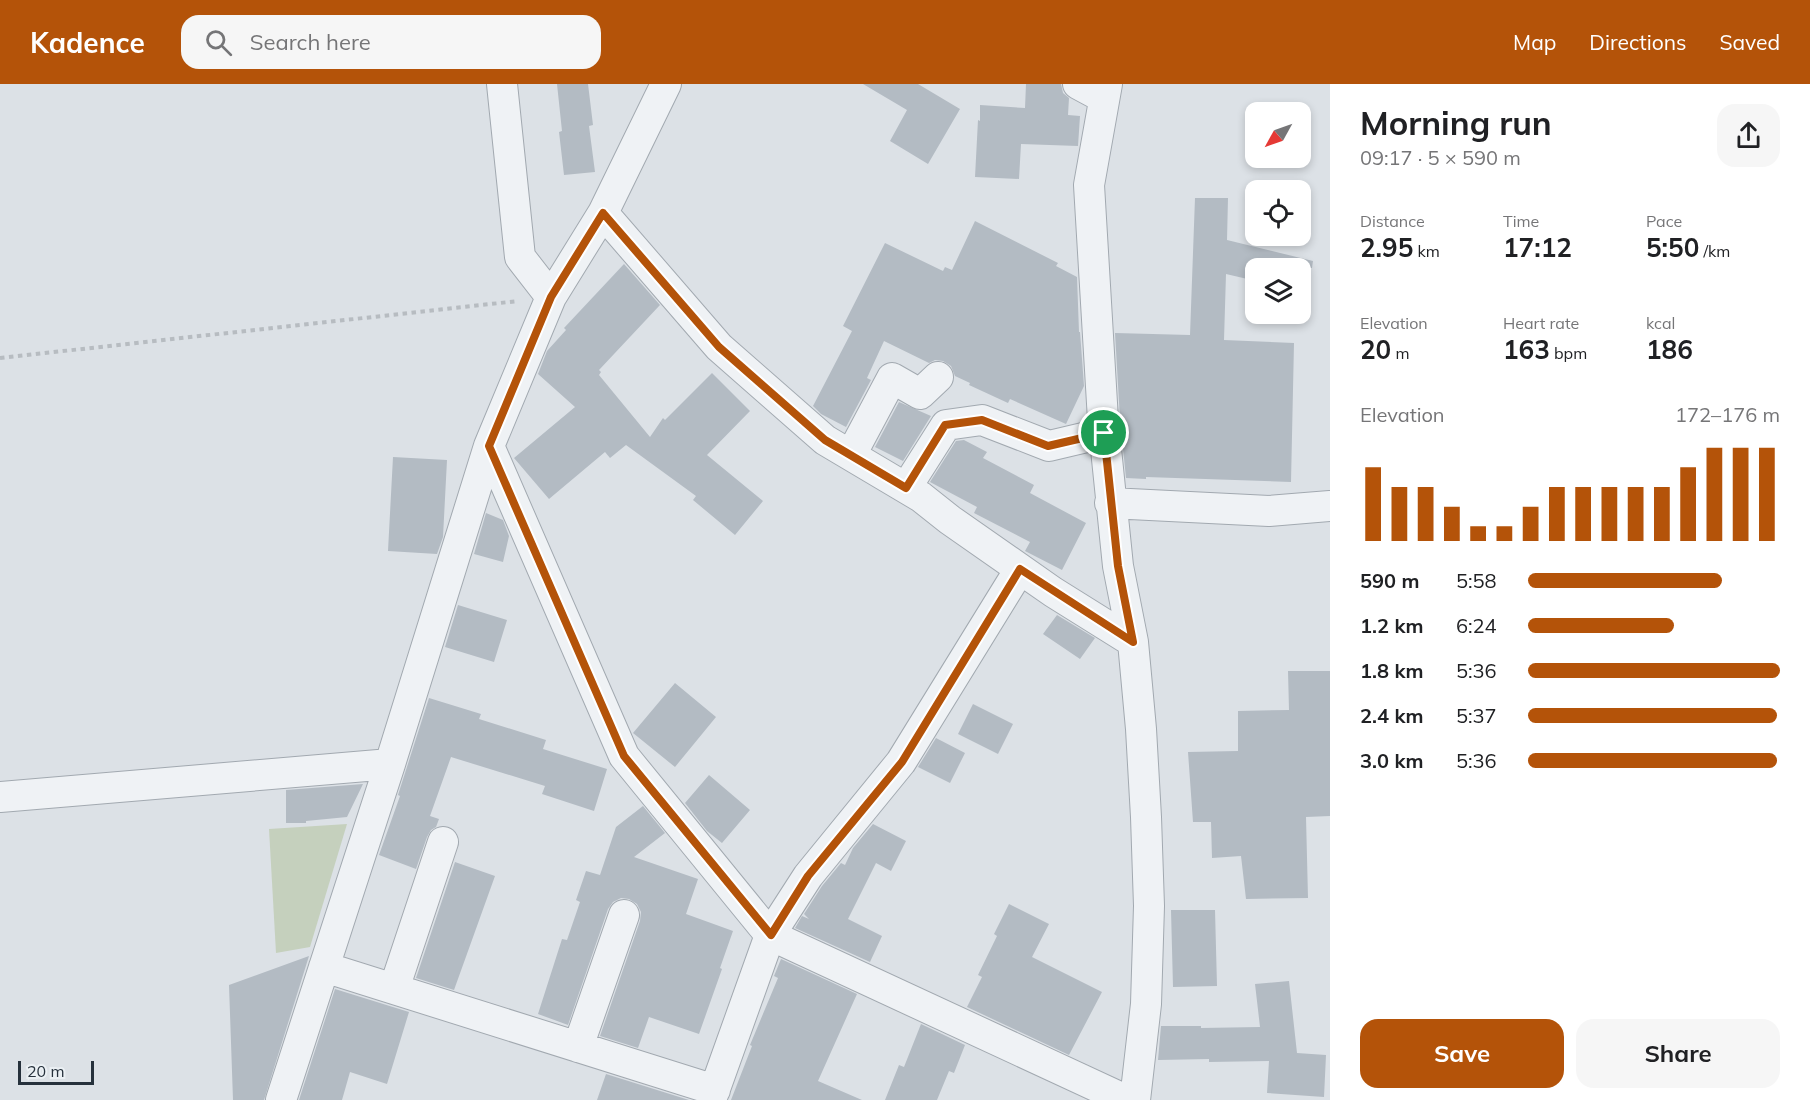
<!DOCTYPE html>
<meta charset="utf-8">
<style>
:root{--surface:#fff;--page:#f6f6f6;--text:#202124;--muted:#757577;--accent:#b45309}
body{margin:0;font-family:Mulish,sans-serif;background:var(--page);color:var(--text);height:100vh;display:flex;flex-direction:column;font-size:22px;white-space:nowrap}
*{box-sizing:border-box;margin:0}
p{font-size:20px;color:var(--muted)}
.icon{flex:none;width:33px;height:33px;fill:none;stroke:currentColor;stroke-width:2;stroke-linecap:round;stroke-linejoin:round}
.map{position:relative;flex:1;overflow:hidden}
.details{display:flex;flex-direction:column;background:var(--surface);width:480px}
.details>*{flex:none}
.needle{width:39px;rotate:230deg}
.fabs{position:absolute;left:1245px;top:18px;display:grid;gap:12px}
.fabs a{display:grid;place-items:center;width:66px;height:66px;border-radius:12px;background:var(--surface);box-shadow:0 3px 9px #0003;font-size:30px}
.scale{position:absolute;left:18px;bottom:15px;width:76px;box-sizing:border-box;padding-left:6px;border:3px solid #26313c;border-top:0;font-size:16px;line-height:21px;white-space:nowrap;color:#26313c;-webkit-text-stroke:4px #ebf0f4;paint-order:stroke}
.pin{position:absolute;display:grid;place-items:center;width:51px;height:51px;color:#fff;margin:-26px;border:3px solid #fff;border-radius:50%;box-shadow:0 2px 6px #0007}
.round{display:grid;place-items:center;flex:none;width:63px;height:63px;border-radius:18px;background:var(--page)}
.head{display:flex;align-items:center;justify-content:space-between;height:102px;padding:0 30px}
h1{font-size:33px;font-weight:700;line-height:45px}
.stats{display:grid;grid-template-columns:repeat(3,1fr);gap:9px;height:102px;padding:6px 30px}
.stats div{display:grid;align-content:center}
.stats b{font-size:26px;font-weight:700}
.stats small{font-size:16px;font-weight:400}
.stats p{font-size:16px}
.chart{height:168px;padding:12px 30px}
.chart p{display:flex;justify-content:space-between}
.chart svg{width:100%;height:108px;margin-top:6px;stroke:var(--accent);stroke-width:6}
.cta{display:flex;gap:12px;margin-top:auto;padding:12px 30px}
.cta a{flex:1;height:69px;border-radius:18px;background:var(--accent);color:#fff;font-size:24px;font-weight:700;line-height:69px;text-align:center}
.cta a+a{background:var(--page);color:var(--text)}
ul{padding:0 30px;list-style:none;font-size:20px}
li{display:grid;grid-template-columns:96px 72px 1fr;align-items:center;height:45px}
li i{height:15px;border-radius:8px;background:var(--accent)}
header{display:flex;align-items:center;gap:36px;box-sizing:border-box;height:84px;padding:0 30px;background:var(--accent);color:#fff}
header strong{font-size:28px}
nav{display:flex;gap:33px;margin-inline-start:auto;font-size:21px}
.search{width:420px;height:54px;background:var(--page);display:flex;align-items:center;gap:15px;box-sizing:border-box;padding:0 21px;border-radius:18px;color:var(--muted);font-size:22px}
main{display:flex;flex:1;min-height:0}
.map>svg:first-child{display:block}
</style>
<header>
<strong>Kadence</strong>
<div class="search"><svg class="icon" aria-label="search" viewBox="0 0 24 24"><circle cx="10" cy="10" r="6"/><path d="M15 15l6 6"/></svg>Search here</div>
<nav><a>Map</a><a>Directions</a><a>Saved</a></nav>
</header>
<main>
<div class="map">
<svg width="1330" height="1016" viewBox="0 0 1330 1016">
<rect width="100%" height="100%" fill="#dce1e6"/>
<path fill="#c5d0bd" d="M 347,740 L 310,863 L 276,869 L 269,745 Z"/>
<path fill="#b3bbc3" d="M 557,0 L 588,0 L 593,41 L 589,42 L 595,88 L 564,91 L 559,48 L 562,47 Z
M 863,0 L 918,0 L 960,25 L 928,80 L 890,57 L 907,26 Z
M 1026,0 L 1061,0 L 1063,9 L 1069,14 L 1068,31 L 1080,32 L 1078,62 L 1021,60 L 1019,95 L 975,93 L 978,36 L 980,37 L 980,21 L 1025,24 Z
M 1195,114 L 1228,114 L 1227,156 L 1313,177 L 1312,184 L 1256,184 L 1256,197 L 1226,190 L 1224,256 L 1294,259 L 1291,398 L 1146,393 L 1146,395 L 1126,394 L 1120,335 L 1115,249 L 1190,251 Z
M 975,137 L 1058,179 L 1056,182 L 1077,193 L 1079,248 L 1080,248 L 1084,302 L 1066,340 L 1010,315 L 1008,319 L 969,301 L 970,299 L 955,292 L 951,282 L 943,277 L 935,276 L 929,279 L 884,257 L 867,294 L 871,296 L 846,343 L 821,330 L 813,322 L 852,247 L 843,242 L 885,159 L 943,187 L 945,183 L 952,186 Z
M 624,180 L 660,221 L 599,286 L 601,288 L 599,291 L 650,353 L 663,334 L 665,336 L 712,289 L 750,327 L 707,371 L 763,417 L 735,451 L 693,416 L 696,412 L 626,361 L 610,374 L 605,368 L 549,415 L 514,374 L 575,323 L 538,290 L 547,267 L 566,246 L 564,244 Z
M 899,318 L 931,332 L 903,377 L 875,363 Z
M 964,356 L 987,368 L 983,374 L 1034,401 L 1030,409 L 1086,439 L 1062,486 L 1025,467 L 1030,458 L 974,429 L 977,423 L 930,398 L 956,357 Z
M 393,373 L 447,376 L 443,453 L 437,470 L 388,467 Z
M 486,429 L 503,436 L 509,452 L 503,478 L 474,470 Z
M 458,521 L 507,536 L 494,578 L 445,563 Z
M 1057,531 L 1095,554 L 1080,575 L 1043,550 Z
M 1288,587 L 1330,587 L 1330,732 L 1306,733 L 1308,814 L 1246,815 L 1241,772 L 1212,774 L 1211,738 L 1193,738 L 1188,668 L 1238,667 L 1238,627 L 1289,626 Z
M 675,599 L 716,633 L 675,683 L 633,649 Z
M 429,614 L 481,630 L 479,635 L 546,656 L 543,665 L 607,685 L 594,727 L 542,710 L 545,702 L 451,673 L 430,732 L 439,735 L 436,743 L 431,746 L 427,753 L 416,785 L 379,771 L 400,712 L 398,711 Z
M 973,620 L 1013,640 L 998,670 L 958,650 Z
M 936,654 L 965,669 L 950,699 L 918,683 Z
M 709,691 L 750,726 L 722,759 L 707,747 L 685,719 Z
M 363,700 L 347,733 L 306,737 L 306,739 L 286,739 L 286,706 Z
M 643,722 L 665,749 L 634,773 L 698,795 L 686,830 L 733,847 L 720,884 L 722,885 L 699,950 L 649,933 L 638,964 L 600,952 L 640,837 L 641,828 L 637,820 L 629,815 L 621,814 L 613,818 L 608,825 L 568,941 L 538,930 L 562,855 L 567,856 L 580,818 L 576,816 L 586,787 L 600,791 L 616,743 Z
M 873,740 L 906,757 L 891,787 L 876,779 L 848,835 L 882,852 L 870,878 L 795,844 L 802,832 L 809,835 L 804,830 L 822,802 L 841,779 L 845,781 L 853,764 Z
M 455,778 L 495,792 L 454,906 L 416,894 Z
M 1009,820 L 1049,840 L 1032,873 L 1102,908 L 1069,971 L 967,923 L 982,893 L 978,891 L 997,852 L 994,850 Z
M 1171,826 L 1215,826 L 1217,902 L 1173,903 Z
M 309,872 L 264,1016 L 233,1016 L 229,901 Z
M 781,875 L 857,910 L 818,997 L 862,1016 L 731,1016 L 752,962 L 750,961 L 778,894 L 774,892 Z
M 1289,897 L 1297,969 L 1326,971 L 1324,1013 L 1267,1009 L 1269,977 L 1209,978 L 1209,975 L 1158,976 L 1161,942 L 1201,942 L 1201,944 L 1260,943 L 1255,900 Z
M 335,905 L 409,928 L 387,1000 L 350,988 L 342,1016 L 299,1016 Z
M 921,940 L 965,961 L 954,989 L 949,987 L 937,1016 L 885,1016 L 899,981 L 904,983 Z
M 606,990 L 689,1016 L 597,1016 Z"/>
<g fill="none" stroke-linecap="round" stroke-linejoin="round">
<defs>
<path id="minor" d="M 502,0 L 520,173 L 551,213
M 1078,0 L 1104,14
M 1107,0 L 1089,101 L 1103,336 L 1118,482 L 1133,558 L 1141,645 L 1146,733 L 1149,822 L 1146,920 L 1135,1016
M 603,129 L 719,263 L 825,356 L 921,413 L 950,436 L 1053,508 L 1133,558
M 489,362 L 624,672 L 770,851 L 1126,1016
M 851,371 L 892,294 L 920,310 L 938,293
M 906,404 L 946,341 L 982,336 L 1049,362 L 1104,349
M 1110,419 L 1269,427 L 1330,422
M 0,713 L 390,680
M 324,883 L 715,1006
M 394,905 L 443,758
M 578,963 L 624,831
M 281,1016 L 390,680 L 489,362 L 551,213 L 603,129 L 666,0
M 711,1016 L 770,851 L 808,792 L 901,678 L 1020,485"/>
</defs>
<use href="#minor" stroke="#a2a9b0" stroke-width="32"/>
<path stroke="#b7bcc1" stroke-width="4" stroke-dasharray="4.5 4.5" stroke-linecap="butt" d="M 0,274 L 518,217"/>
<use href="#minor" stroke="#eff2f5" stroke-width="30"/>
</g>
<g fill="none" stroke-linecap="round" stroke-linejoin="round">
<defs>
<path id="route" d="M 603,129 L 719,263 L 825,356 L 906,404 L 945,341 L 982,336 L 1048,362 L 1104,349 L 1118,482 L 1133,558 L 1020,485 L 902,678 L 808,792 L 771,851 L 624,672 L 489,362 L 551,213 Z"/>
</defs>
<use href="#route" stroke="#fff" stroke-width="12"/>
<use href="#route" stroke="#b45309" stroke-width="8"/>
</g>
</svg>
<div class="fabs">
<a><svg class="needle" viewBox="-14 -14 28 28"><path d="M0-13l5 13h-10z" fill="#e53935"/><path d="M0 13l5-13h-10z" fill="#757577"/></svg></a>
<a><svg class="icon" aria-label="locate" viewBox="0 0 24 24"><circle cx="12" cy="12" r="6"/><path d="M12 2v4M12 18v4M2 12h4M18 12h4"/></svg></a>
<a><svg class="icon" aria-label="layers" viewBox="0 0 24 24"><path d="M12 4l9 5-9 5-9-5zM3 14l9 5 9-5"/></svg></a>
</div>
<div class="scale">20 m</div>
<div class="pin" style="left:1104px;top:349px;background:#1e9e55"><svg class="icon" aria-label="arrive" viewBox="0 0 24 24"><path d="M6 21V4h12l-3 4 3 4H6"/></svg></div>
</div>
<section class="details">
<div class="head"><div><h1>Morning run</h1><p>09:17 · 5 × 590 m</p></div><a class="round"><svg class="icon" aria-label="share" viewBox="0 0 24 24"><path d="M12 15V3M7 8l5-5 5 5M5 13v7h14v-7"/></svg></a></div>
<div class="stats">
<div><p>Distance</p><b>2.95<small> km</small></b></div>
<div><p>Time</p><b>17:12</b></div>
<div><p>Pace</p><b>5:50<small> /km</small></b></div>
</div>
<div class="stats">
<div><p>Elevation</p><b>20<small> m</small></b></div>
<div><p>Heart rate</p><b>163<small> bpm</small></b></div>
<div><p>kcal</p><b>186</b></div>
</div>
<div class="chart"><p><span>Elevation</span>172–176 m</p>
<svg viewBox="0 0 160 44" preserveAspectRatio="none"><path d="M5 44V14M15 44V22M25 44V22M35 44V30M45 44V38M55 44V38M65 44V30M75 44V22M85 44V22M95 44V22M105 44V22M115 44V22M125 44V14M135 44V6M145 44V6M155 44V6"/></svg>
</div>
<ul>
<li><b>590 m</b>5:58<i style="width:77%"></i></li>
<li><b>1.2 km</b>6:24<i style="width:58%"></i></li>
<li><b>1.8 km</b>5:36<i style="width:100%"></i></li>
<li><b>2.4 km</b>5:37<i style="width:99%"></i></li>
<li><b>3.0 km</b>5:36<i style="width:99%"></i></li>
</ul>
<div class="cta"><a>Save</a><a>Share</a></div>
</section>
</main>
